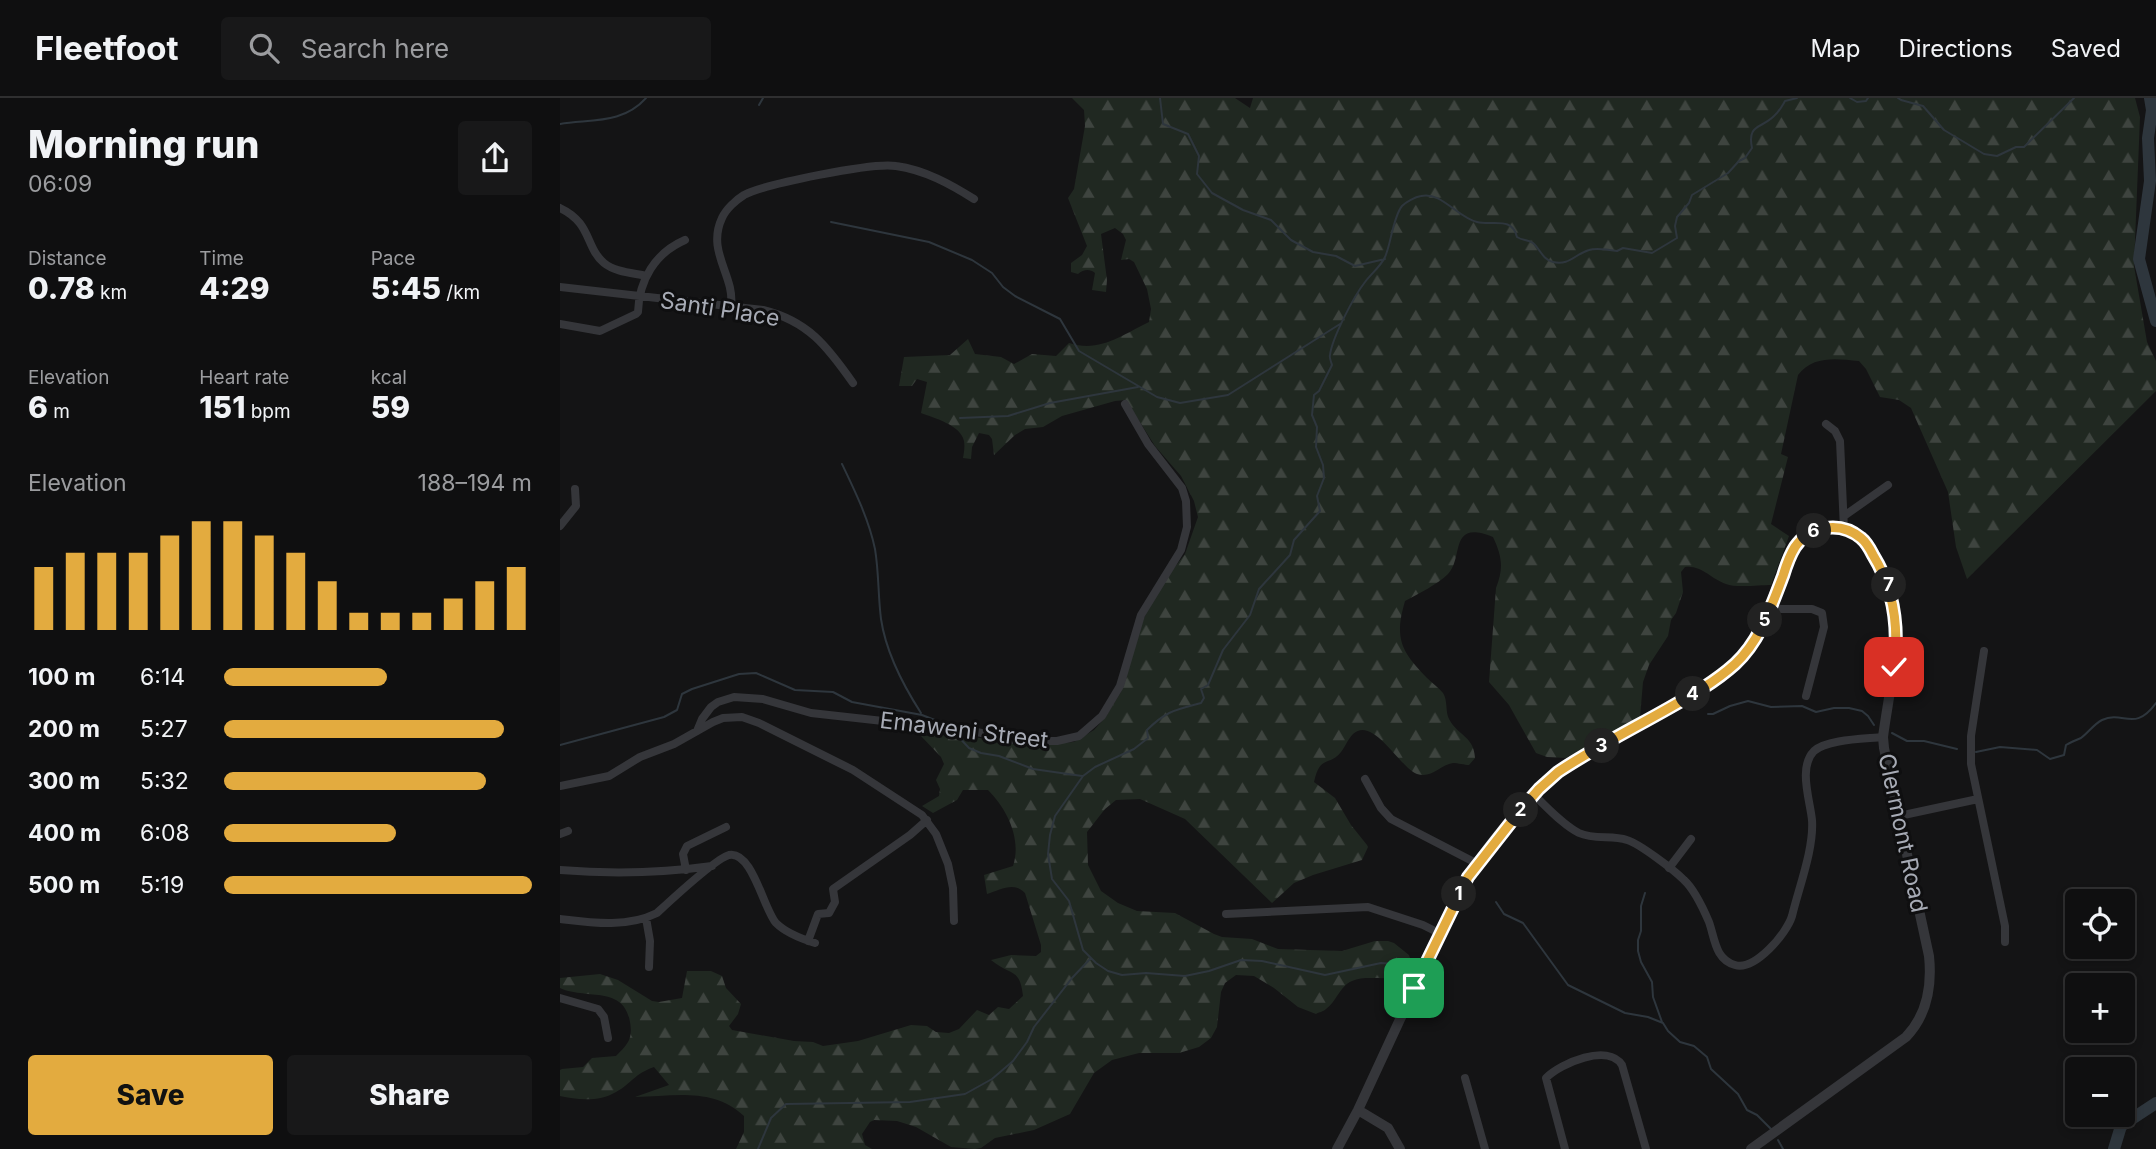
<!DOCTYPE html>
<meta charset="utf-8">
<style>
:root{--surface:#0f0f10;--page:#181819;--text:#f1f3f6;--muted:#9b9c9f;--line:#2f2f30;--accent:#e3ab3f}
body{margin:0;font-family:Inter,sans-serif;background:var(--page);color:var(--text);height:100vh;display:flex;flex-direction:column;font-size:26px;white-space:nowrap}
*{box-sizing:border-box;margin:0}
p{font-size:23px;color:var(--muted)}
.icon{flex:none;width:38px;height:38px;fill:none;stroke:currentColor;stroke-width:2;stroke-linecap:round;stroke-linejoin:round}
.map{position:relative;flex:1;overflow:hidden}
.details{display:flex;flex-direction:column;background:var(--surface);width:560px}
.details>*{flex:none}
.fabs{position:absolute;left:1505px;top:791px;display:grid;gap:14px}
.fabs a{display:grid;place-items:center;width:70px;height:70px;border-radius:7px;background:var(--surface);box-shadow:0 4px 10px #0003,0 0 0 2px var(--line);font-size:35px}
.pin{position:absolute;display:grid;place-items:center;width:60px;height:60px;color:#fff;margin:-30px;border-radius:14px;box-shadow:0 4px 10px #0006}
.km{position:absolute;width:35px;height:35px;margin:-18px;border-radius:50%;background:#222;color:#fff;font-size:19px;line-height:35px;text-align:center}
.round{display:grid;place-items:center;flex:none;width:74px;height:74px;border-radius:7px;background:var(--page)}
.headline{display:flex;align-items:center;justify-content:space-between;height:119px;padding:0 28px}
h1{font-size:38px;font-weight:800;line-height:52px}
.figures{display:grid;grid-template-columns:repeat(3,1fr);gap:10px;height:119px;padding:7px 28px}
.figures div{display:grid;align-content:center}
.figures b{font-size:30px;font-weight:800}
.figures small{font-size:19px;font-weight:400}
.figures p{font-size:19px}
.chart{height:196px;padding:14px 28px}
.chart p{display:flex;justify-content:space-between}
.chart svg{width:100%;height:126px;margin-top:7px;stroke:var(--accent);stroke-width:6}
.action{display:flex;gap:14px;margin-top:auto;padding:14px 28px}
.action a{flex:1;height:80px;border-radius:7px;background:var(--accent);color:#111;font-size:28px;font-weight:800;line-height:80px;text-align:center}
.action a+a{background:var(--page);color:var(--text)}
ul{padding:0 28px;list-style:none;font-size:23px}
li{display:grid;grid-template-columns:112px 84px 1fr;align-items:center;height:52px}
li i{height:18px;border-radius:9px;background:var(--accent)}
header{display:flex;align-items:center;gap:42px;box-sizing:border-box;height:98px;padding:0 35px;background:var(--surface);border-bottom:2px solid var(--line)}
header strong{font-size:33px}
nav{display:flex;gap:38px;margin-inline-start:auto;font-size:24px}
.search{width:490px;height:63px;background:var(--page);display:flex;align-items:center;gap:18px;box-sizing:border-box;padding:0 24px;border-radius:7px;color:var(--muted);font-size:26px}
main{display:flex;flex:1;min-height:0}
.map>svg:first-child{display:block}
</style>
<header>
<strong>Fleetfoot</strong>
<div class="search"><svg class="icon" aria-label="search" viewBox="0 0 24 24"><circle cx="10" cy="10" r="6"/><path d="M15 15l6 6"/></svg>Search here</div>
<nav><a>Map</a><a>Directions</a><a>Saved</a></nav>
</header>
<main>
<section class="details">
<div class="headline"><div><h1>Morning run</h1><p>06:09</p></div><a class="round"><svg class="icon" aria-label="share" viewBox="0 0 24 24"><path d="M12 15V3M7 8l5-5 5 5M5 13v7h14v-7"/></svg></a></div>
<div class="figures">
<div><p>Distance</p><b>0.78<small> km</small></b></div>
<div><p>Time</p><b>4:29</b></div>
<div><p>Pace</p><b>5:45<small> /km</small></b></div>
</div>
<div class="figures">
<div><p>Elevation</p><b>6<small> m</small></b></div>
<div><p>Heart rate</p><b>151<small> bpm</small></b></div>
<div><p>kcal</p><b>59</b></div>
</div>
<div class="chart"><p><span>Elevation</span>188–194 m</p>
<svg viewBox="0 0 160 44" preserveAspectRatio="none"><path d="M5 44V22M15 44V17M25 44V17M35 44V17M45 44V11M55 44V6M65 44V6M75 44V11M85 44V17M95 44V27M105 44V38M115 44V38M125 44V38M135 44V33M145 44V27M155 44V22"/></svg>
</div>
<ul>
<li><b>100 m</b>6:14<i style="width:53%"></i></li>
<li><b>200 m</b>5:27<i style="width:91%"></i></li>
<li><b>300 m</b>5:32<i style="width:85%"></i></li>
<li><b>400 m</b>6:08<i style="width:56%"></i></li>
<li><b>500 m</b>5:19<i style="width:100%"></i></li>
</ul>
<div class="action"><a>Save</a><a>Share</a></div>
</section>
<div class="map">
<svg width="1596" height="1051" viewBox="0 0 1596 1051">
<defs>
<pattern id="forest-firs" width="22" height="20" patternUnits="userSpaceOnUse" patternTransform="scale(1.75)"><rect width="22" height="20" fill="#202821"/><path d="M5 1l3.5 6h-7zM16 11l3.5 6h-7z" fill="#3e443f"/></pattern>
</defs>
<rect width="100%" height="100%" fill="#141415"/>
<path fill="url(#forest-firs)" d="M 512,0 L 675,0 L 690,10 L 693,0 L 1575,0 L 1580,19 L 1574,168 L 1587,244 L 1596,263 L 1596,293 L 1407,481 L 1396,449 L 1388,394 L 1351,310 L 1339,302 L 1320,299 L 1306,271 L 1299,263 C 1277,261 1253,257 1238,277 L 1221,356 L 1228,359 L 1211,426 L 1229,438 L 1211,487 C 1199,487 1176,490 1166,486 C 1151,481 1142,467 1125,469 L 1121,474 L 1123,494 L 1116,515 L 1111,522 L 1108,538 L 1089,567 L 1083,584 L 1080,619 L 1006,660 L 987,659 L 976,655 L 949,607 L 929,584 L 936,490 C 944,470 942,458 933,439 C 888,421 904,460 888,476 C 878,486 858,496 845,503 C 834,541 841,553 867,580 C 872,585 879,590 883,595 C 888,603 885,613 889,621 C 898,638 914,638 915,660 L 909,667 C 905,667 898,665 893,665 C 880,667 871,681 857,676 C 840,670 813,617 793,636 C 788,641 785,649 781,654 C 769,669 760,656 754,684 L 775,700 L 791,727 L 807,747 L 808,749 L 802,762 L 753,777 L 734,785 L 712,805 L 625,721 L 580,701 L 556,702 L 545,711 L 527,734 L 528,767 L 541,793 L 558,805 L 577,813 L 615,815 L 654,836 L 662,839 L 692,841 L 718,851 L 782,853 L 815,843 L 828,843 L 834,845 L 849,857 L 852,866 C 845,890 810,874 792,883 C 780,888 776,904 766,911 C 763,914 759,914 756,916 L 738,909 L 714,890 L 694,878 L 676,877 L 665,885 L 661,894 L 657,929 L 651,940 L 639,949 L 619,955 L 579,955 L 552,962 L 534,975 L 510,1016 L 474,1032 L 435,1040 L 421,1050 L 415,1051 L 391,1049 L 356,1029 L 337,1023 L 314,1022 L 310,1024 L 302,1036 L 305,1047 L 312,1051 L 176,1051 L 184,1034 L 184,1018 C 154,989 113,998 75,999 L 109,987 L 94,969 C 74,976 72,985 56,994 C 39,1004 18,1002 0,998 L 0,972 L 2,971 L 23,969 L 32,960 L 56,958 C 68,946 73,941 70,924 C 64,887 26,902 0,890 L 0,880 L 40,876 L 58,882 L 92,903 L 99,904 L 122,900 L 127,873 L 151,873 L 162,878 L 166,890 L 181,906 L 178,916 L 169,928 L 172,932 L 234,943 L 253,944 L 263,948 L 298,943 L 351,927 L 367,928 L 376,934 L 389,935 L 399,931 L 417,912 L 429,917 L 438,909 L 449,911 L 463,898 C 460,869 450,878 431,862 L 451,857 L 476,858 L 481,854 L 481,847 L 465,795 C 454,783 440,792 427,796 L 424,777 L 453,768 C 462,741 447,711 428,692 L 403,692 L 397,702 L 373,715 L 362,708 L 379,698 L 380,691 L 376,682 L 384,666 L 381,659 L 361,638 L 394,637 L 479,647 L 514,644 L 534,632 L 545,620 L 561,594 L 575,544 L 588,510 L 604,483 L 625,456 L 638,419 L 634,403 L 621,378 L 595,348 L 566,302 L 555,303 L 502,318 L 483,329 L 465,331 L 455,337 L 434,357 L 432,341 L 429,337 L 419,335 L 412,349 L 411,361 L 403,360 C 404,355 405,348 404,343 C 401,327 374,320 361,315 L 367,284 L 357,281 L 352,288 L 339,288 L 344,259 L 390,257 L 408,241 L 415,256 L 441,259 L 454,266 L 472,256 L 496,258 L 509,245 C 540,255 562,237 589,224 L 591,211 L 587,191 L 574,164 L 569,161 L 561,162 L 566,142 L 563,136 L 555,130 L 541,136 L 547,182 L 546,194 L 532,192 L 535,175 C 529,170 523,172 518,176 L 511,174 L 511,165 L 522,157 L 527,148 L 508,100 L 514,91 L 525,28 L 524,12 Z"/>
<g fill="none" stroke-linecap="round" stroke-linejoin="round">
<path stroke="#2e363d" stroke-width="2" d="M 600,0 L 603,26 L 628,36 L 639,58 L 637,76 L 652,95 L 683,112 L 711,122 L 731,142 L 753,154 L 776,158 L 795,168 L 825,161
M 1290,0 L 1297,4 L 1306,3 L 1308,0
M 1338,0 L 1341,2 L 1363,8 L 1384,32 L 1424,56 L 1437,58 L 1456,49 L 1464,49 L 1514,0
M 199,7 L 203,0
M 0,26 C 31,21 63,26 86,0
M 271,124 L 369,144 L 412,162 L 432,175 L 443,189 L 455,198 L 500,221 L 519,253 L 597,299 L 620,305 L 668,297 L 780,226
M 400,320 L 448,318 L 490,305 L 578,289
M 282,366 C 295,393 309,422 315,451 C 319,475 318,498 321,521 C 326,555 343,587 361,615
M 1148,616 L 1153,616 L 1170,608 L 1188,603 L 1211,609 L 1242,608 L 1256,614 L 1274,610 L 1289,610 L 1302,613 L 1308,618 L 1314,627
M 395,635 L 409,650 L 421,655 L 439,658 L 473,671 L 522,678
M 1332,635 L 1347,643 L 1364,643 L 1397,651
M 0,647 L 104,619 L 117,612 L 122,596 L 132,591 L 179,576 L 196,575 L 235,592 L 273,594 L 292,604 L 362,617 L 385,626 L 388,629
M 1416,654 L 1440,649 L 1477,652 L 1490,661 L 1504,657 L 1506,647 C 1511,644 1516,642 1521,640 C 1528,635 1534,626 1542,622 C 1564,612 1574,635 1596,605
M 1085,795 L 1081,808 L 1081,833 L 1078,842 L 1078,853 L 1081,864 L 1092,884 L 1093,899 L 1102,924
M 936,804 L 944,816 L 963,825 L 1008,887 L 1065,915 L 1088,919 L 1103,925 L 1108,933 L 1120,944 L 1134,948 L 1147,959 L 1151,971 L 1178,996 L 1187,1012 L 1197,1017 L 1212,1032
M 835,866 L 821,865 L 765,877 L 702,863 L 681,862 L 649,873 L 625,878 L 586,875 L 562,877 L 548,873 L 536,865 L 523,852 L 509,803 L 492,781 L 488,756 L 490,737 L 495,718 L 523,678 L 535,669 L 574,651 L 588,640 L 587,632 C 606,613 615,612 641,605 L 644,600 L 641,591 L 648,587 L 663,552 L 690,517 L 699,491 L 730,457 L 734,442 L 760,413 L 757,398 L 764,380 L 763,367 L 756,349 L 757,329 L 752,317 L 754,297 L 759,293 L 772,267 C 771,264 769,259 770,257 C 772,240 794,198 805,184 C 811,176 821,168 825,159 C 831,146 833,119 842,108 C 846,104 855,99 861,98 C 881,93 897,119 917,124 C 933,128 952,118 957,139 C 963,143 967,141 973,145 C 980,151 983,162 993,164 C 1009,168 1015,156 1029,152 C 1035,150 1051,152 1057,153 L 1063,150 L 1092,155 L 1117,140 L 1115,128 L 1117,119 L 1129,105 L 1132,97 L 1168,75 L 1179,63 L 1185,60 L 1192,50 C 1187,26 1201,31 1214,18 C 1219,14 1222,8 1225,3 L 1237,0
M 1218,1042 L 1223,1051
M 198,1051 L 211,1020 L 226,1006 L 350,1004 L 405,996 L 432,981 L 453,963 L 467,944 L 474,929 L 512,880 L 531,860"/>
<path stroke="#2e363d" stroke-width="12" d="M 1590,0 L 1592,12 L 1588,40 L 1590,83 L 1579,161 L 1596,223
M 1554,1051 L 1561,1028 L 1596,1005"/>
<path stroke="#35363a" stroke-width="8" d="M 0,110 C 32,125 25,149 44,165 C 55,174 73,175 86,178
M 0,189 L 203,212 C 248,223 267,248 293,285
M 171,208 C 175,177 146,154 162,120 C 166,111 176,102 184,97 C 205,86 313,64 336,68 C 365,72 390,86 414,101
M 0,226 L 40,233 L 76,216 L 78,214 C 79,182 95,155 125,142
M 1266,326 L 1275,333 L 1280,343 L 1284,431
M 1284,418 L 1328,387
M 0,428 L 16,408 L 15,391
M 1210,511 L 1252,511 L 1262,515 L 1264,529 L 1246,598
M 1424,553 L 1411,638 L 1411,666 L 1445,828 L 1445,844
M 137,633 L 142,621 L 151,609 L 158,604 L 174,599 L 203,601 L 251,615 L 332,624 L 369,632 L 403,631 L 459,643 L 497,643 L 519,638 L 542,618 L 560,588 L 581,517 L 621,452 L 627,429 L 626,403 L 622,390 L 588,346 L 565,306
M 805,681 L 821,710 L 831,721 L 916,765
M 0,688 L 49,678 L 80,659 L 114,646 L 153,624 L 163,620 L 182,619 L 199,625 L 293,672 L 362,717 L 376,736 L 388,766 L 393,790 L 394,823
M 974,697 C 988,710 1003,727 1019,735 C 1034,742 1052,737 1067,742 C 1080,746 1114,772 1124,782 C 1135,792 1143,810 1149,824 C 1155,841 1155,861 1175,867 C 1195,873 1227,835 1232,818 C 1239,789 1254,751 1252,722 C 1250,702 1238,669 1254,653 C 1267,641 1306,641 1323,639
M 1339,718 L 1418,701
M 0,736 L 8,733
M 1109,770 L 1131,741
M 0,772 C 50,776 102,775 152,768
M 126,772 L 123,756 L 127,748 L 166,729
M 666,816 L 808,809 L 863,827 L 881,836
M 86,820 L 90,843 L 89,869
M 0,821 C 33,825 67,830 97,815 C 110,803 155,761 169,757 C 192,752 204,812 216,825 C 226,835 242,841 255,845
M 248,843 L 258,816 L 269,815 L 275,804 L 273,791 L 350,737 L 367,722
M 0,900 L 38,911 L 44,919 L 48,940
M 905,980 L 925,1051
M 1005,1051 L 986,980 C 1001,965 1048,945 1062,967 L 1086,1051"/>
<path stroke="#35363a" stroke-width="10" d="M 798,1012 L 828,1030 L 840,1051
M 777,1051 L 798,1012 L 899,794 C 919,757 964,701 998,675 C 1025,653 1059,638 1090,621 C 1120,603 1154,587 1179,562 C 1210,530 1213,484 1236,448 C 1248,433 1265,426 1284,431 C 1301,435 1310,450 1317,464 C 1349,522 1331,578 1323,639 L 1324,650 L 1369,858 C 1372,887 1367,917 1346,939 L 1191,1051"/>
</g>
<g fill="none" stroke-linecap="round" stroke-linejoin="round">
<defs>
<path id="route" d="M 854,890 L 908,779 L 959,714 L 979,691 L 998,674 C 1034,650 1072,631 1109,610 C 1132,597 1155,584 1175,566 C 1200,543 1211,509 1223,478 C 1226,468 1230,457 1235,449 C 1250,427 1281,423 1301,440 C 1306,444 1310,451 1313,457 C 1334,491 1339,530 1334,569"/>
</defs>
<use href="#route" stroke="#fff" stroke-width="14"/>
<use href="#route" stroke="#e3ab3f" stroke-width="9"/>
</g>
<g text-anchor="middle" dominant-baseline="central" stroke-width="6" stroke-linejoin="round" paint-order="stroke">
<g font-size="23" fill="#a7abb5" stroke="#0f0f10">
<text transform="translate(160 211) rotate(9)">Santi Place</text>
<text transform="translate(404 632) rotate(7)">Emaweni Street</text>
<text transform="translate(1343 735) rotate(78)">Clermont Road</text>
</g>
</g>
</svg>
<div class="fabs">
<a><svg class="icon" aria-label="locate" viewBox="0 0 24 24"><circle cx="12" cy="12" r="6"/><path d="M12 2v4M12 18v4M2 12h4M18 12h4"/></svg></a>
<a>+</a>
<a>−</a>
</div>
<div class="pin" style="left:854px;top:890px;background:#1e9e55"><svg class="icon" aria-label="arrive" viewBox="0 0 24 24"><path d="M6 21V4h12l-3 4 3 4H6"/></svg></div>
<div class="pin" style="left:1334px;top:569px;background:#d93025"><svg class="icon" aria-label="check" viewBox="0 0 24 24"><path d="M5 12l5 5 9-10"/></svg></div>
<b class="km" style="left:899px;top:796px">1</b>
<b class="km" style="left:961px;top:712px">2</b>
<b class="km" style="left:1042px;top:648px">3</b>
<b class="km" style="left:1133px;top:596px">4</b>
<b class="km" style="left:1205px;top:522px">5</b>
<b class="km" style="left:1254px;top:433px">6</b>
<b class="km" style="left:1329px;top:487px">7</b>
</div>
</main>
